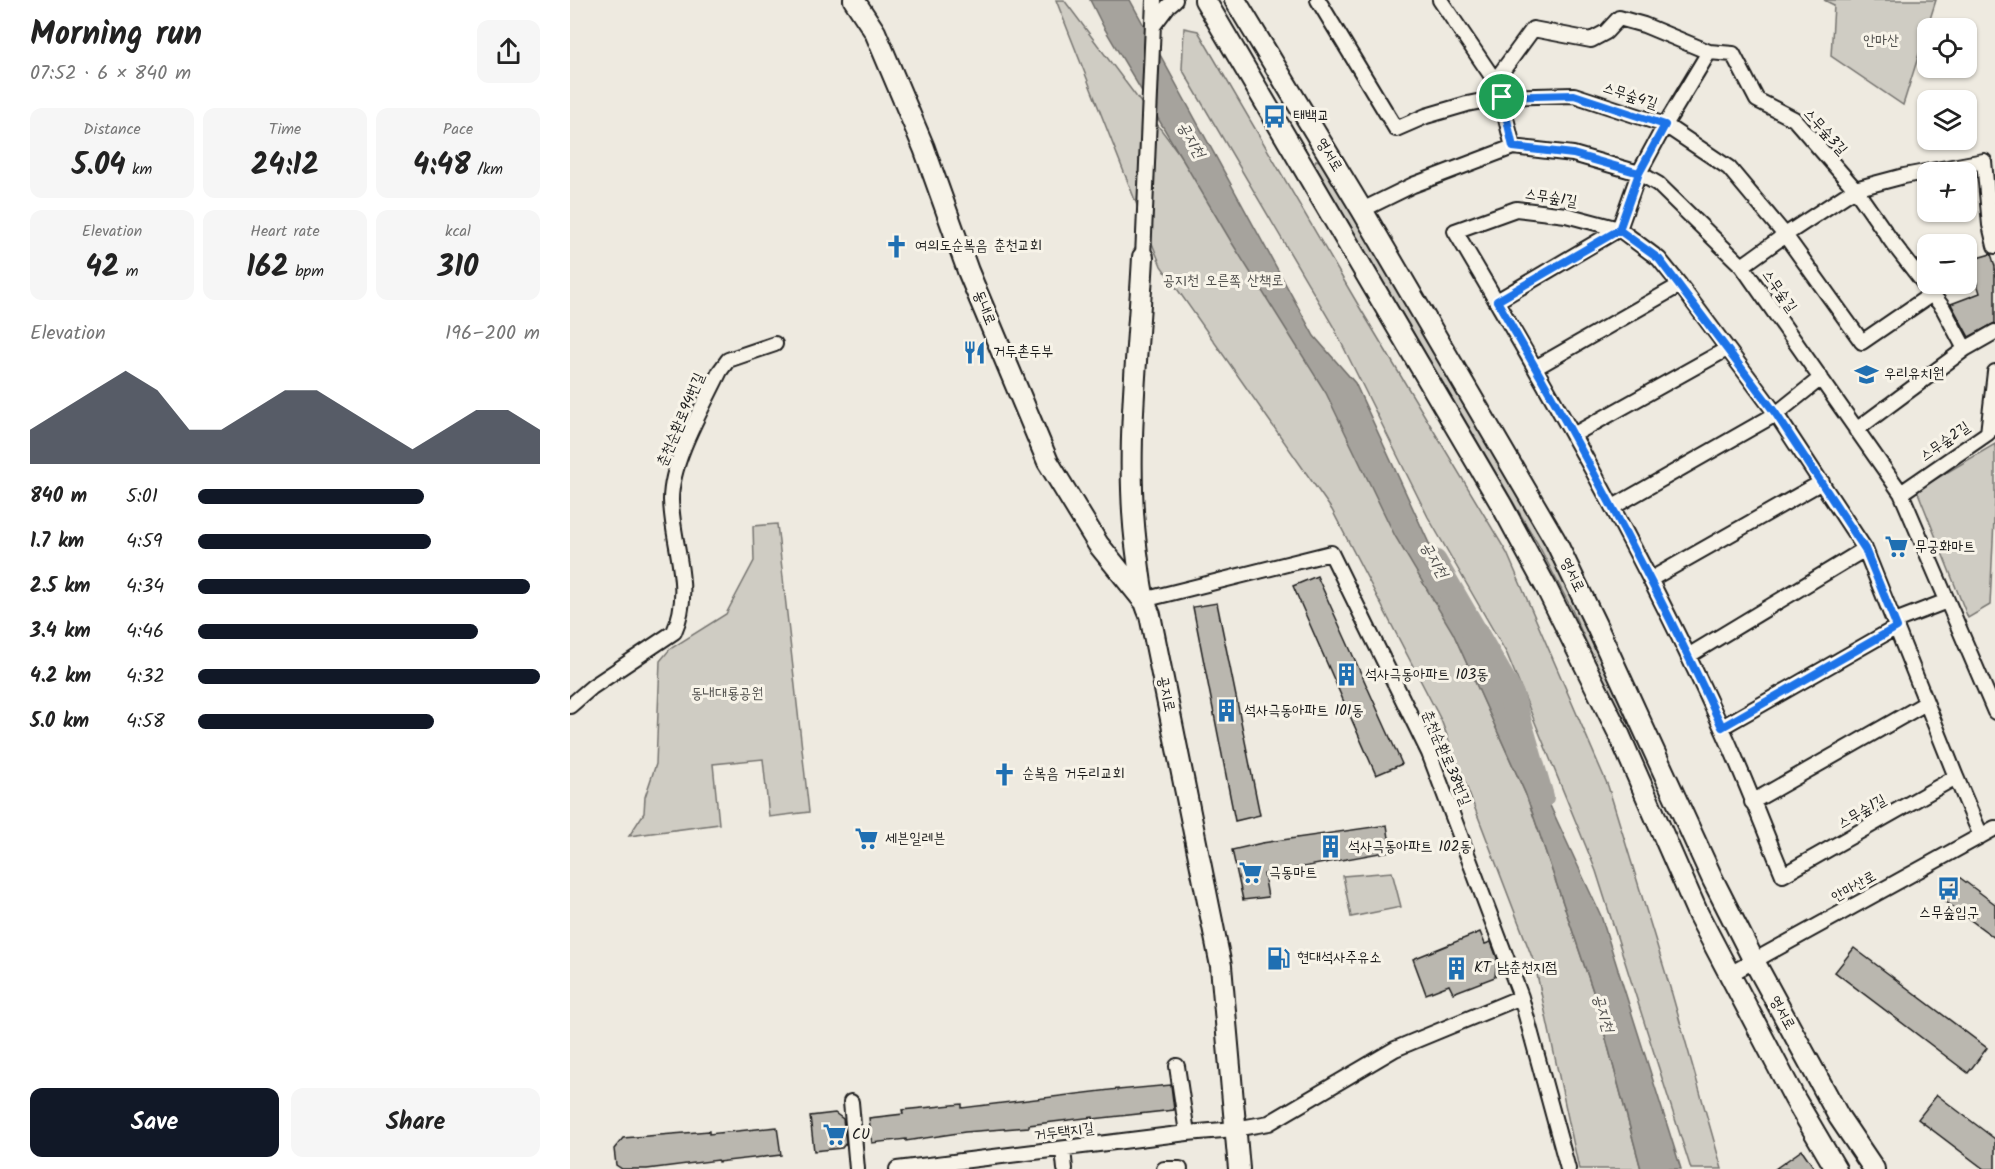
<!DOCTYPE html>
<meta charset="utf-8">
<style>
:root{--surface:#fff;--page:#f6f6f6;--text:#222;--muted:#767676;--accent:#111827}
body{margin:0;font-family:Kalam,"Poor Story",sans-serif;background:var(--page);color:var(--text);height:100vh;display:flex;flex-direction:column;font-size:22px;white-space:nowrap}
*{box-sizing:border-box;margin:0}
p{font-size:20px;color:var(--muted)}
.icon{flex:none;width:33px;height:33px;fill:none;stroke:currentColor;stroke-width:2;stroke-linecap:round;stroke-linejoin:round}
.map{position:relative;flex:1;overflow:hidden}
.panel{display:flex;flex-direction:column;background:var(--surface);width:570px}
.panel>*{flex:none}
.tools{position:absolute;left:1347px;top:18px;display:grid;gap:12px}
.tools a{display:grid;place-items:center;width:60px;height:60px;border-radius:12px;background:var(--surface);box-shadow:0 2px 4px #0004;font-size:30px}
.pin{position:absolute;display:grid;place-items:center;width:51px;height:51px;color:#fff;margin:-26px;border:3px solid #fff;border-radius:50%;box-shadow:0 2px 6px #0007}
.round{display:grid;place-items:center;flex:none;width:63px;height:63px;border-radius:12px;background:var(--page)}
.headline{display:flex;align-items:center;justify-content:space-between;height:102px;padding:0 30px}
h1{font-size:33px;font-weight:700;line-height:45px}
.figures{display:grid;grid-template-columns:repeat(3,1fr);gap:9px;height:102px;padding:6px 30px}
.figures div{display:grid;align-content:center;border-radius:12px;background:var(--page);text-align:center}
.figures b{font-size:30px;font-weight:700}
.figures small{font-size:16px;font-weight:400}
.figures p{font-size:16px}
.chart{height:168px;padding:12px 30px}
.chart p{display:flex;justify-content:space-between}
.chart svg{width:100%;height:108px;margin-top:6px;fill:var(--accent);opacity:.7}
.cta{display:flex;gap:12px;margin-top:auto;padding:12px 30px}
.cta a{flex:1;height:69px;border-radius:12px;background:var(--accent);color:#fff;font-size:24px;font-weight:700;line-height:69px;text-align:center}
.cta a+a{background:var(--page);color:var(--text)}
ul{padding:0 30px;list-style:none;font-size:20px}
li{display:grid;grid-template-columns:96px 72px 1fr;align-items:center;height:45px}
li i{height:15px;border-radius:8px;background:var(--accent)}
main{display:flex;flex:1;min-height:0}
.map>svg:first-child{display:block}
</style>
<main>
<section class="panel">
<div class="headline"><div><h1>Morning run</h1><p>07:52 · 6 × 840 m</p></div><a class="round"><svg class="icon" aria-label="share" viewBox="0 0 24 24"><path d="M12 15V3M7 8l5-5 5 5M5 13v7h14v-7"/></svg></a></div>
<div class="figures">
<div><p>Distance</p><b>5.04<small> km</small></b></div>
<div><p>Time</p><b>24:12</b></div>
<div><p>Pace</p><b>4:48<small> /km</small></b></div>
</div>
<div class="figures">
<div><p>Elevation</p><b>42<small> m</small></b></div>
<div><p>Heart rate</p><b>162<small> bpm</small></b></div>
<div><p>kcal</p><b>310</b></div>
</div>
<div class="chart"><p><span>Elevation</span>196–200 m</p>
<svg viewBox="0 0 160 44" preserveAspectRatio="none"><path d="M0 44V30L10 22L20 14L30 6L40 14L50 30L60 30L70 22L80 14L90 14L100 22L110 30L120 38L130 30L140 22L150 22L160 30V44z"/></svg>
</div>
<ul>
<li><b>840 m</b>5:01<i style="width:66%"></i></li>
<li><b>1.7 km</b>4:59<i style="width:68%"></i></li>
<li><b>2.5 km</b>4:34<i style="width:97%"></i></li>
<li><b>3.4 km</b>4:46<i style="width:82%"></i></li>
<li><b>4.2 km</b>4:32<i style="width:100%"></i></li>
<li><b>5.0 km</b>4:58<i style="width:69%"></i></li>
</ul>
<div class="cta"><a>Save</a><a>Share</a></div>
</section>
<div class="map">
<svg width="1425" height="1169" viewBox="0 0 1425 1169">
<rect width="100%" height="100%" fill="#eeeae0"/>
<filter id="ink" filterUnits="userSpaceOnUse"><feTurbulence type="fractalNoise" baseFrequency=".0167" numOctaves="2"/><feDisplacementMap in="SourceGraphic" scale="12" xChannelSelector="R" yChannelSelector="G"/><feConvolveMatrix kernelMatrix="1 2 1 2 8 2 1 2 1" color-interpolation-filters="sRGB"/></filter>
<g filter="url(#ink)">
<path fill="#cfccc3" stroke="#767470" stroke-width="1.5" d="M 486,0 L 494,0 L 691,263 L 806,461 L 957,797 L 1024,994 L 1071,1169 L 1009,1169 L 965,965 L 871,720 L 762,510 L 591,266 Z
M 1254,0 L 1366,0 L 1333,105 L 1261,56 L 1264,5 Z
M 614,28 L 628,31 L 790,308 L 937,553 L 1038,786 L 1102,994 L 1152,1169 L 1121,1169 L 1026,871 L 937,654 L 858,517 L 763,326 L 612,69 Z
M 746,160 L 756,163 L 807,255 L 977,544 L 1011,610 L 1058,715 L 1055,717 L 1051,717 L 1048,713 L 1002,610 L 969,546 L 747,169 L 744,164 Z
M 1425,444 L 1425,499 L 1420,605 L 1398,618 L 1347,490 Z
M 207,524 L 239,812 L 199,817 L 193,759 L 143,764 L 149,824 L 59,836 L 74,813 L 75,797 L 86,764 L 90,661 L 100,649 L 156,614 L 184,561 L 183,526 Z
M 822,872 L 831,907 L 781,917 L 773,876 Z"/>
<path fill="#a6a39d" stroke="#6f6d69" stroke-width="1.5" d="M 520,0 L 560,0 L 744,336 L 785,383 L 1031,916 L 1111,1169 L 1071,1169 L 1024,994 L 957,797 L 883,633 L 825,536 L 756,393 L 662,243 L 533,26 Z"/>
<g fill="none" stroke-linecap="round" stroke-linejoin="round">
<path stroke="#a6a39d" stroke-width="26" d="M 864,562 L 941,695 L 971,797"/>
</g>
<path fill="#bab7af" stroke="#1c1c1c" stroke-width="1.5" d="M 1421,254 L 1425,266 L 1425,323 L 1399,337 L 1381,304 L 1410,293 L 1400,260 Z
M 747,576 L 832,764 L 806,775 L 723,586 Z
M 647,603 L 690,815 L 665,821 L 623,607 Z
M 817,825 L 821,851 L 694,874 L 698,897 L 673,900 L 662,850 L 692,843 Z
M 1389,877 L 1425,904 L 1425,938 L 1372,899 Z
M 910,932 L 915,944 L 921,942 L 927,958 L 925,977 L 883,993 L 879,985 L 856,994 L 843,959 Z
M 1284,948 L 1417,1048 L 1398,1073 L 1265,972 Z
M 601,1085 L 604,1110 L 523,1119 L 523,1117 L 459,1125 L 459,1127 L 395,1132 L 336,1141 L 336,1139 L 302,1143 L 299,1118 L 333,1114 L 332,1110 L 392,1104 L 392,1108 L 548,1089 L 548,1090 Z
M 1367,1095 L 1425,1139 L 1425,1169 L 1414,1169 L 1348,1119 Z
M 265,1113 L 273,1119 L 276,1143 L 272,1148 L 244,1151 L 240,1116 Z
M 207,1127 L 211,1155 L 148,1162 L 148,1160 L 77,1169 L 52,1169 L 46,1165 L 44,1149 L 53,1138 L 139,1131 L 139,1134 Z
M 1232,1150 L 1245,1169 L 1205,1169 Z"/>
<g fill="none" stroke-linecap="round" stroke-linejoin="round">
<defs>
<path id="street" d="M 748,0 L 826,129 L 856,116 L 897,104 L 932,97 L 1004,95 L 1095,125 L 1159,168 L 1215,235 L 1292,342 L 1362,294
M 870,0 L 925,81 L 963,29 L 1021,40 L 1036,32 L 1049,18 L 1074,25 L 1139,52 L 1163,54 L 1187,100 L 1224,119 L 1285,189 L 1322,242 L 1373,308 L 1395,349 L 1286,430
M 583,26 L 598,6 L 605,0
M 929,90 L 943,147
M 946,209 L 996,215 L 1049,229 L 1089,259 L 1110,285 L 1206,414 L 1295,549 L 1386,777 L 1213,875 C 1192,825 1173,773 1150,724 C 1073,554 980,391 885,231 Z
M 792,210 L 843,185 L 943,147 L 1003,154 L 1069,173 L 1088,184 L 1172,266 L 1331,493 L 1425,712
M 573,257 L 584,0
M 1172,266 L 1215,235 L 1285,189 L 1334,176 L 1414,161 L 1420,225 L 1425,246
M 927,301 L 1049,229 L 1069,173 L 1095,125 L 1139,52
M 1395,349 L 1425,332
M 965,368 L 1110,285
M 1003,435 L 1157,349
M 1331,493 L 1418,433 L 1425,372
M 1043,507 L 1206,414 L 1251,378
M 1081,579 L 1252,482
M 573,600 L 761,553 L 859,753 L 951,997 L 998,1169
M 1325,621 L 1377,601
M 1118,656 L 1295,549
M 0,706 L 22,687 L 104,632 C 124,588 102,545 101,500 C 101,460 133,407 150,371 L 158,360 L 205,344
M 1152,727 L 1327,627
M 1386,777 L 1411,836
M 1182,802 L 1356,703
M 1160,974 L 1425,828
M 607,1066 L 617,1133
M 281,1102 L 287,1169
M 493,1149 L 495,1169
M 327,1169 L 617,1133 L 665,1129 L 699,1123 L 825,1049 L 951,997
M 594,1169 L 610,1169"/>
<path id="secondary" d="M 284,0 L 305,32 L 354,148 L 398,271 L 478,462 L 528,544 L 573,600
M 635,0 L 931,504 L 976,587 L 1049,734 L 1128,914 L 1225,1099 L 1266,1169
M 665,0 L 792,210 L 985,540 L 1027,627 L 1143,880 L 1184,961 L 1269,1117 L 1304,1169
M 573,257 C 568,354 554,457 567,553 C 570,575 571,596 580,615 L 651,966 L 669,1169"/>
</defs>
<use href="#street" stroke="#1c1c1c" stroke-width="18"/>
<use href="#secondary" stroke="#1c1c1c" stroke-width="24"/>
<use href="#street" stroke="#f7f3e8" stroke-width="14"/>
<use href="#secondary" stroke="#f7f3e8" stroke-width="20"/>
</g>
</g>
<g fill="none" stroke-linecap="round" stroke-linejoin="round" filter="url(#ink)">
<defs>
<path id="route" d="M 932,97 L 943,147 L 1003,154 L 1069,173 L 1049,230 L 927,301 C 1008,440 1084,581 1152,727 L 1327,627 L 1295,549 L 1206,414 L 1089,259 L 1049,230 L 1069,173 L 1095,125 L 1004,95 L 932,97"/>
</defs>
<use href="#route" stroke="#fff" stroke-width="12"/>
<use href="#route" stroke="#1a73e8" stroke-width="8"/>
</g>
<defs>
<symbol id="bus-bare" viewBox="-9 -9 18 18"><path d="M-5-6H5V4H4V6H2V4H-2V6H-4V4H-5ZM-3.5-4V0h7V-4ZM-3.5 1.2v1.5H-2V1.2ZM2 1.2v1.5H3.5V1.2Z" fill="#1f6fb2" stroke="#f7f3e8" stroke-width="2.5" paint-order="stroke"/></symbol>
<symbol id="church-bare" viewBox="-9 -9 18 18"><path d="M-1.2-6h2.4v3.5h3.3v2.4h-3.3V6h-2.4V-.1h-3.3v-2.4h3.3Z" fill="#1f6fb2" stroke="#f7f3e8" stroke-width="2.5" paint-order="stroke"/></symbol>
<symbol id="restaurant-bare" viewBox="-9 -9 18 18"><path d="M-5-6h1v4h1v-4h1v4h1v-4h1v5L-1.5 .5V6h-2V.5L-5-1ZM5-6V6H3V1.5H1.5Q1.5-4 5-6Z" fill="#1f6fb2" stroke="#f7f3e8" stroke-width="2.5" paint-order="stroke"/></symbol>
<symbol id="school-bare" viewBox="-9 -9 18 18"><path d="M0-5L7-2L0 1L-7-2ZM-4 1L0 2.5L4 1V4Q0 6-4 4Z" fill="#1f6fb2" stroke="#f7f3e8" stroke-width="2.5" paint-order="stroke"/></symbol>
<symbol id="supermarket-bare" viewBox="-9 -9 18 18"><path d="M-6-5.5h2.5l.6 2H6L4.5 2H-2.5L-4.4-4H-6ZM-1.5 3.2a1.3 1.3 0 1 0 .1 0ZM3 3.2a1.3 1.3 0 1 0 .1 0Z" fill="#1f6fb2" stroke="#f7f3e8" stroke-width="2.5" paint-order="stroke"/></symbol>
<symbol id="building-bare" viewBox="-9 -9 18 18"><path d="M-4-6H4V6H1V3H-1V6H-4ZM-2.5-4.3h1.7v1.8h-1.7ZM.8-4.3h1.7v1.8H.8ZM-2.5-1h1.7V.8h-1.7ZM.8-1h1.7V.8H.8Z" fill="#1f6fb2" stroke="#f7f3e8" stroke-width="2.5" paint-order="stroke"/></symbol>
<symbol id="fuel-bare" viewBox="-9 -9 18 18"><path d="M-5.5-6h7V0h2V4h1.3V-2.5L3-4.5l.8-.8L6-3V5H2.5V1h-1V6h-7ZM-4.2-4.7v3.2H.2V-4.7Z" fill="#1f6fb2" stroke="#f7f3e8" stroke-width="2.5" paint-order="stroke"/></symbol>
</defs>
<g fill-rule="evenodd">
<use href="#bus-bare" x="688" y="100" width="33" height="33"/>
<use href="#church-bare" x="310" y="230" width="33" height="33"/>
<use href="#restaurant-bare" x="388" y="336" width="33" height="33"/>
<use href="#school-bare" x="1280" y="358" width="33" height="33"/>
<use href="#supermarket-bare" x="1310" y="530" width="33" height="33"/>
<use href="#building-bare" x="760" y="658" width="33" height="33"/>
<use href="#building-bare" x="640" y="694" width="33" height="33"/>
<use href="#church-bare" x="418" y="758" width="33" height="33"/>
<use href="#supermarket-bare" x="280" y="822" width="33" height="33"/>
<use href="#building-bare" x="744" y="830" width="33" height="33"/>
<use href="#supermarket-bare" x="664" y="856" width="33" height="33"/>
<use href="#bus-bare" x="1362" y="872" width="33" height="33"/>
<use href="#fuel-bare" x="692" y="942" width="33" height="33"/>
<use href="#building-bare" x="870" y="952" width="33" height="33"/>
<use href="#supermarket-bare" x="248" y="1118" width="33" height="33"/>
</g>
<g text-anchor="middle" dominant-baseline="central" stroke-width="6" stroke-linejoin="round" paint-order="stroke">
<g font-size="15" fill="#52514e" stroke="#f7f3e8">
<text x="1311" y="41">안마산</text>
<text x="653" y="281">공지천 오른쪽 산책로</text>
<text x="157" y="694">동내대룡공원</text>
</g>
<g font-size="15" fill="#1c1c1c" stroke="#f7f3e8">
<text transform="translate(1060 96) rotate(18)">스무숲4길</text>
<text transform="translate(1255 132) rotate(48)">스무숲3길</text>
<text transform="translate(759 155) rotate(59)">영서로</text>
<text transform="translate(981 198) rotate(9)">스무숲1길</text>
<text transform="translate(1209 291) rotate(55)">스무숲길</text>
<text transform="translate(414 308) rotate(68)">동내로</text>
<text transform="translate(111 420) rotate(-67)">춘천순환로94번길</text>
<text transform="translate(1375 442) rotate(-35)">스무숲2길</text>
<text transform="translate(1002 575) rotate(64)">영서로</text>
<text transform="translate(596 694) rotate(78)">공지로</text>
<text transform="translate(876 758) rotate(67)">춘천순환로38번길</text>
<text transform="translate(1292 812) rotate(-30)">스무숲1길</text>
<text transform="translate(1284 887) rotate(-29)">안마산로</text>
<text transform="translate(1212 1013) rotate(61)">영서로</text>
<text transform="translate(494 1132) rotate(-7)">거두택지길</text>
</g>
<g font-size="15" fill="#1c1c1c" stroke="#f7f3e8" text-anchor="start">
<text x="723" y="116">태백교</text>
<text x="345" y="246">여의도순복음 춘천교회</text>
<text x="423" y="352">거두촌두부</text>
<text x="1314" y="374">우리유치원</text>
<text x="1345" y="547">무궁화마트</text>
<text x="795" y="675">석사극동아파트 103동</text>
<text x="674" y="711">석사극동아파트 101동</text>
<text x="452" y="774">순복음 거두리교회</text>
<text x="315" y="839">세븐일레븐</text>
<text x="778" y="847">석사극동아파트 102동</text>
<text x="699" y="873">극동마트</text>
<text x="1379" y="913" text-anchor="middle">스무숲입구</text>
<text x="727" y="958">현대석사주유소</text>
<text x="904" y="968">KT 남춘천지점</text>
<text x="282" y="1135">CU</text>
</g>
<g font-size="16" font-style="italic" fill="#535250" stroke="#f7f3e8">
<text transform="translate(621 140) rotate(60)">공지천</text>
<text transform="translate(864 560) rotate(60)">공지천</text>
<text transform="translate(1033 1013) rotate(74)">공지천</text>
</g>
</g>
</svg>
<div class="tools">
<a><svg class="icon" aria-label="locate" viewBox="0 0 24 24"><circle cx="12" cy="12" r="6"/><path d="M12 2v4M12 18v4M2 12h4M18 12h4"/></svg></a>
<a><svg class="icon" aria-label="layers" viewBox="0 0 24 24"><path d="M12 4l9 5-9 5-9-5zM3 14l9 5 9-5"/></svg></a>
<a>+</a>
<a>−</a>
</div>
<div class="pin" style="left:932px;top:97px;background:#1e9e55"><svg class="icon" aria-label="arrive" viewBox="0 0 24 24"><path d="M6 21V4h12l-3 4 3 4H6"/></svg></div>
</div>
</main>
